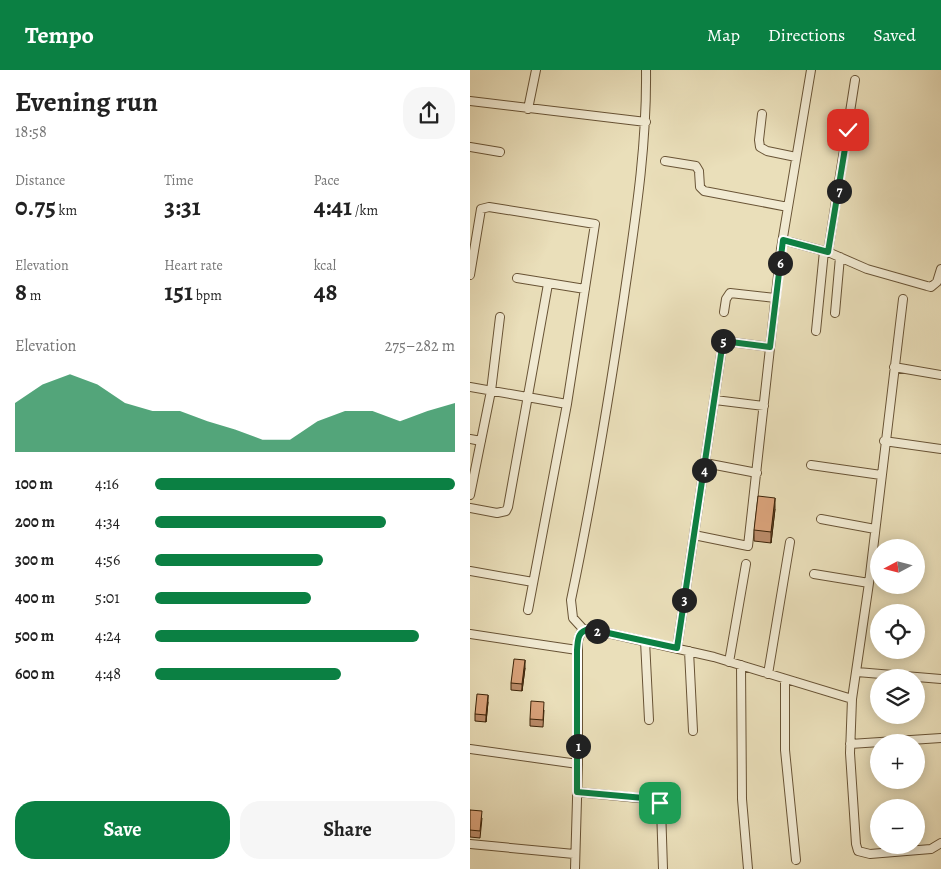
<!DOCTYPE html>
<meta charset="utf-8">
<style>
:root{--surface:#fff;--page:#f6f6f6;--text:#222;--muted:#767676;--accent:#0b8043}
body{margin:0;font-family:Alegreya,serif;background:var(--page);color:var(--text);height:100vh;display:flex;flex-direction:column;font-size:19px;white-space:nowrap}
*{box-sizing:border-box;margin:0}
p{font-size:16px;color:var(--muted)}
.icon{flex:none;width:28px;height:28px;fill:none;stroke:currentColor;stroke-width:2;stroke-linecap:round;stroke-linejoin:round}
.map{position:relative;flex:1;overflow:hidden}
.side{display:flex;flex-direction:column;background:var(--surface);width:470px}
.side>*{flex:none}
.needle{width:32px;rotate:263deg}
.fabs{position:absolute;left:400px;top:469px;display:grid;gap:10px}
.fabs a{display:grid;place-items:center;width:55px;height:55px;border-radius:50%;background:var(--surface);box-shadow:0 2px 12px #0003;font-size:25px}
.pin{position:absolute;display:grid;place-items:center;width:42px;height:42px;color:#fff;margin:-21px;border-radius:10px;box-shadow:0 2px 8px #0006}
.km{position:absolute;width:25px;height:25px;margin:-12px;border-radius:50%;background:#222;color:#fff;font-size:14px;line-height:25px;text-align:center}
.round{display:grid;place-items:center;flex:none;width:52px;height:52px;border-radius:20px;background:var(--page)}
.summary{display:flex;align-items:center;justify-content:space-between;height:85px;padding:0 15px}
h1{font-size:28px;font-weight:600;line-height:38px}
.metrics{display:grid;grid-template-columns:repeat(3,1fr);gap:8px;height:85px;padding:5px 15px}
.metrics div{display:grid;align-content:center}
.metrics b{font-size:25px;font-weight:600}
.metrics small{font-size:14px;font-weight:400}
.metrics p{font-size:14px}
.chart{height:140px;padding:10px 15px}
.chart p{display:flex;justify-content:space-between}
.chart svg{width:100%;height:90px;margin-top:5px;fill:var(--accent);opacity:.7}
.action{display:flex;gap:10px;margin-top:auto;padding:10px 15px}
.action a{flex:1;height:58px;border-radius:20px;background:var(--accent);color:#fff;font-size:20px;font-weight:600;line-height:58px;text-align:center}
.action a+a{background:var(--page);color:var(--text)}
ul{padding:0 15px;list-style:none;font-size:16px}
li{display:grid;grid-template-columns:80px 60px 1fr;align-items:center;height:38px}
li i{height:12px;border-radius:6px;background:var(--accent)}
header{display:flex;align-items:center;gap:30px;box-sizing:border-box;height:70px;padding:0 25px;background:var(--accent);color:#fff}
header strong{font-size:24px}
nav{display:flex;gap:28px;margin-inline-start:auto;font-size:18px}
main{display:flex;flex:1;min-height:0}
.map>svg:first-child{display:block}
</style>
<header>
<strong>Tempo</strong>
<nav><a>Map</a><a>Directions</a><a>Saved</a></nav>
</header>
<main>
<section class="side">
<div class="summary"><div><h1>Evening run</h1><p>18:58</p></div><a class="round"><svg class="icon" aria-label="share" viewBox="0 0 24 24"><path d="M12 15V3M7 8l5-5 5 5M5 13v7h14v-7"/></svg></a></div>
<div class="metrics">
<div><p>Distance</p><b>0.75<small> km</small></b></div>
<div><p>Time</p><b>3:31</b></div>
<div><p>Pace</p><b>4:41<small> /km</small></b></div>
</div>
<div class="metrics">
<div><p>Elevation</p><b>8<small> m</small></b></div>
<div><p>Heart rate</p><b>151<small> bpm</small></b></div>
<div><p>kcal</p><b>48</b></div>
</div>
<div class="chart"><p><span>Elevation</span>275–282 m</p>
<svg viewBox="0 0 160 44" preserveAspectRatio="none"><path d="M0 44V20L10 11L20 6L30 11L40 20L50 24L60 24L70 29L80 33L90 38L100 38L110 29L120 24L130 24L140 29L150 24L160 20V44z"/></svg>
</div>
<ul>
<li><b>100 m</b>4:16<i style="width:100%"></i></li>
<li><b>200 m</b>4:34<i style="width:77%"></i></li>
<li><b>300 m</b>4:56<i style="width:56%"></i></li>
<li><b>400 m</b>5:01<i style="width:52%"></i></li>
<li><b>500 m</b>4:24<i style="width:88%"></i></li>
<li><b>600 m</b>4:48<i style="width:62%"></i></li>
</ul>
<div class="action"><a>Save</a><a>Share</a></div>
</section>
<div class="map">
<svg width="471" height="799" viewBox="0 0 471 799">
<rect width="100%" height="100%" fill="#eadfba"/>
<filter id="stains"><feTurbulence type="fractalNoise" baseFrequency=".004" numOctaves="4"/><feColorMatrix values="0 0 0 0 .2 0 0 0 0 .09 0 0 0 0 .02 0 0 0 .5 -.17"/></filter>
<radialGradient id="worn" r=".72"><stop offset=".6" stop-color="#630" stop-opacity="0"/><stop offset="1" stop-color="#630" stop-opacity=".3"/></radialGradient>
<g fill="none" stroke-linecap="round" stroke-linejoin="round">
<defs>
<path id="street" d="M 0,31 L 176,52
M 58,39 L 66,0
M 292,44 L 289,70 L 290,77 L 297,81 L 326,87
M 0,77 L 30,82
M 195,91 L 226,96 L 229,101 L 230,117 L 234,121 L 318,137
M 313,170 L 358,182 L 397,199 L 457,216 L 461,217 L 467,212 L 471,199
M 358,182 L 385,10
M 0,205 L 11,139 L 19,137 L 125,154 L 97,334 L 58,540
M 47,208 L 115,219
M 433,229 L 399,513 L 382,629 L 380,683 L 386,774 L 388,781 L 400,784 L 461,779 L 471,773
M 254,242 L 256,229 L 260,223 L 305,228
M 365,243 L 370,187
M 346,261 L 354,181
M 424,297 L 471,305
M 0,317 L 97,334
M 245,330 L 294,336
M 0,369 L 11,371
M 414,371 L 471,379
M 235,393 L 287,403
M 341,395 L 411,405
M 0,425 L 21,321 L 30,247
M 0,438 L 27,443 L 36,441 L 38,437 L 78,214
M 351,449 L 405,459
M 224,465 L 278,476 L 311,179 L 341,0
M 0,501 L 63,512
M 344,504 L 399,513
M 114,560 L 103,548 L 101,530 C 122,430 139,328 154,227 C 165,151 177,77 176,0
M 0,564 L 107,580
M 175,571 L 179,650
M 207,578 L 253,271 L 300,277
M 219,581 L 223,661
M 259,592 L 276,494
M 271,595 L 272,729 L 278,799
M 387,602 L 471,609
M 298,604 L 320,472
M 315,610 L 315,680 L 326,790
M 380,674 L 471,668
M 0,679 L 108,694
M 107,722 L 189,730 L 191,737 L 193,799
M 0,774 L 104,784
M 105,799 L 108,694 L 108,571 C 110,563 111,560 120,559 L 244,587 L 382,629"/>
</defs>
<use href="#street" stroke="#685335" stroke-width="10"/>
<use href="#street" stroke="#f1ead2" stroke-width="8"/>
</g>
<path fill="#bb8c6a" stroke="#3c2409" d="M 305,439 L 301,473 L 284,471 L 284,460 Z
M 55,598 L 52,621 L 41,620 L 41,613 Z
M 18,632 L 16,652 L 5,651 L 5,644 Z
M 74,640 L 73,657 L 60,656 L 60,649 Z
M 0,740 L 12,748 L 10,768 L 0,767 Z"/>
<path fill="#997256" stroke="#3c2409" d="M 305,428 L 305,439 L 301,473 L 301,462 Z
M 55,590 L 55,598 L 52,621 L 52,614 Z
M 18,625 L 18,632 L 16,652 L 16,645 Z"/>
<path fill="#daa37b" stroke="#3c2409" d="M 288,426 L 305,428 L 301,462 L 284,460 Z
M 44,589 L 55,590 L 52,614 L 41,613 Z
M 7,624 L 18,625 L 16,645 L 5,644 Z
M 61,631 L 74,632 L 73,650 L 60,649 Z
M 0,740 L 12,741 L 10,761 L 0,760 Z"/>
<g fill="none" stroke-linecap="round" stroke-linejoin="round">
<defs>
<path id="route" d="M 190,733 L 185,729 L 107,722 L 107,580 C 108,570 107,561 120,559 L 207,578 L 253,271 L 300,277 L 313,170 L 358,182 L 378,60"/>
</defs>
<use href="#route" stroke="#fff" stroke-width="10"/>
<use href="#route" stroke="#0b8043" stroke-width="6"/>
</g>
<rect width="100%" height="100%" filter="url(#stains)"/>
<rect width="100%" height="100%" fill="url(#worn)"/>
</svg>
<div class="fabs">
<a><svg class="needle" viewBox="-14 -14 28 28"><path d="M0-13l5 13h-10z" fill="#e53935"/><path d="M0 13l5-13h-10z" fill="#767676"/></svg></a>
<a><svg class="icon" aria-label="locate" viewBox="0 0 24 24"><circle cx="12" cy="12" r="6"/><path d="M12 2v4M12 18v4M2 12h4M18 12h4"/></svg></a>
<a><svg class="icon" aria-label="layers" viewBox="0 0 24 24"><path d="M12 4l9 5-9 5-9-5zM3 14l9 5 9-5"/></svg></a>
<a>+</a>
<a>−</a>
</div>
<div class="pin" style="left:190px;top:733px;background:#1e9e55"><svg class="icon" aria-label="arrive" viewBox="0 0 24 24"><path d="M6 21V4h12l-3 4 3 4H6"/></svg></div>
<div class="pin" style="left:378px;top:60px;background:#d93025"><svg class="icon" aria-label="check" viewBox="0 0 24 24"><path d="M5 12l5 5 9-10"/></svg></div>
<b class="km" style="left:108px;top:676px">1</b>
<b class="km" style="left:127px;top:561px">2</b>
<b class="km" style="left:214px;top:530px">3</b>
<b class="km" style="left:234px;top:400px">4</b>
<b class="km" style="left:253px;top:271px">5</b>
<b class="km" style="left:310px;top:193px">6</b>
<b class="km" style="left:369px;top:121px">7</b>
</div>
</main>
